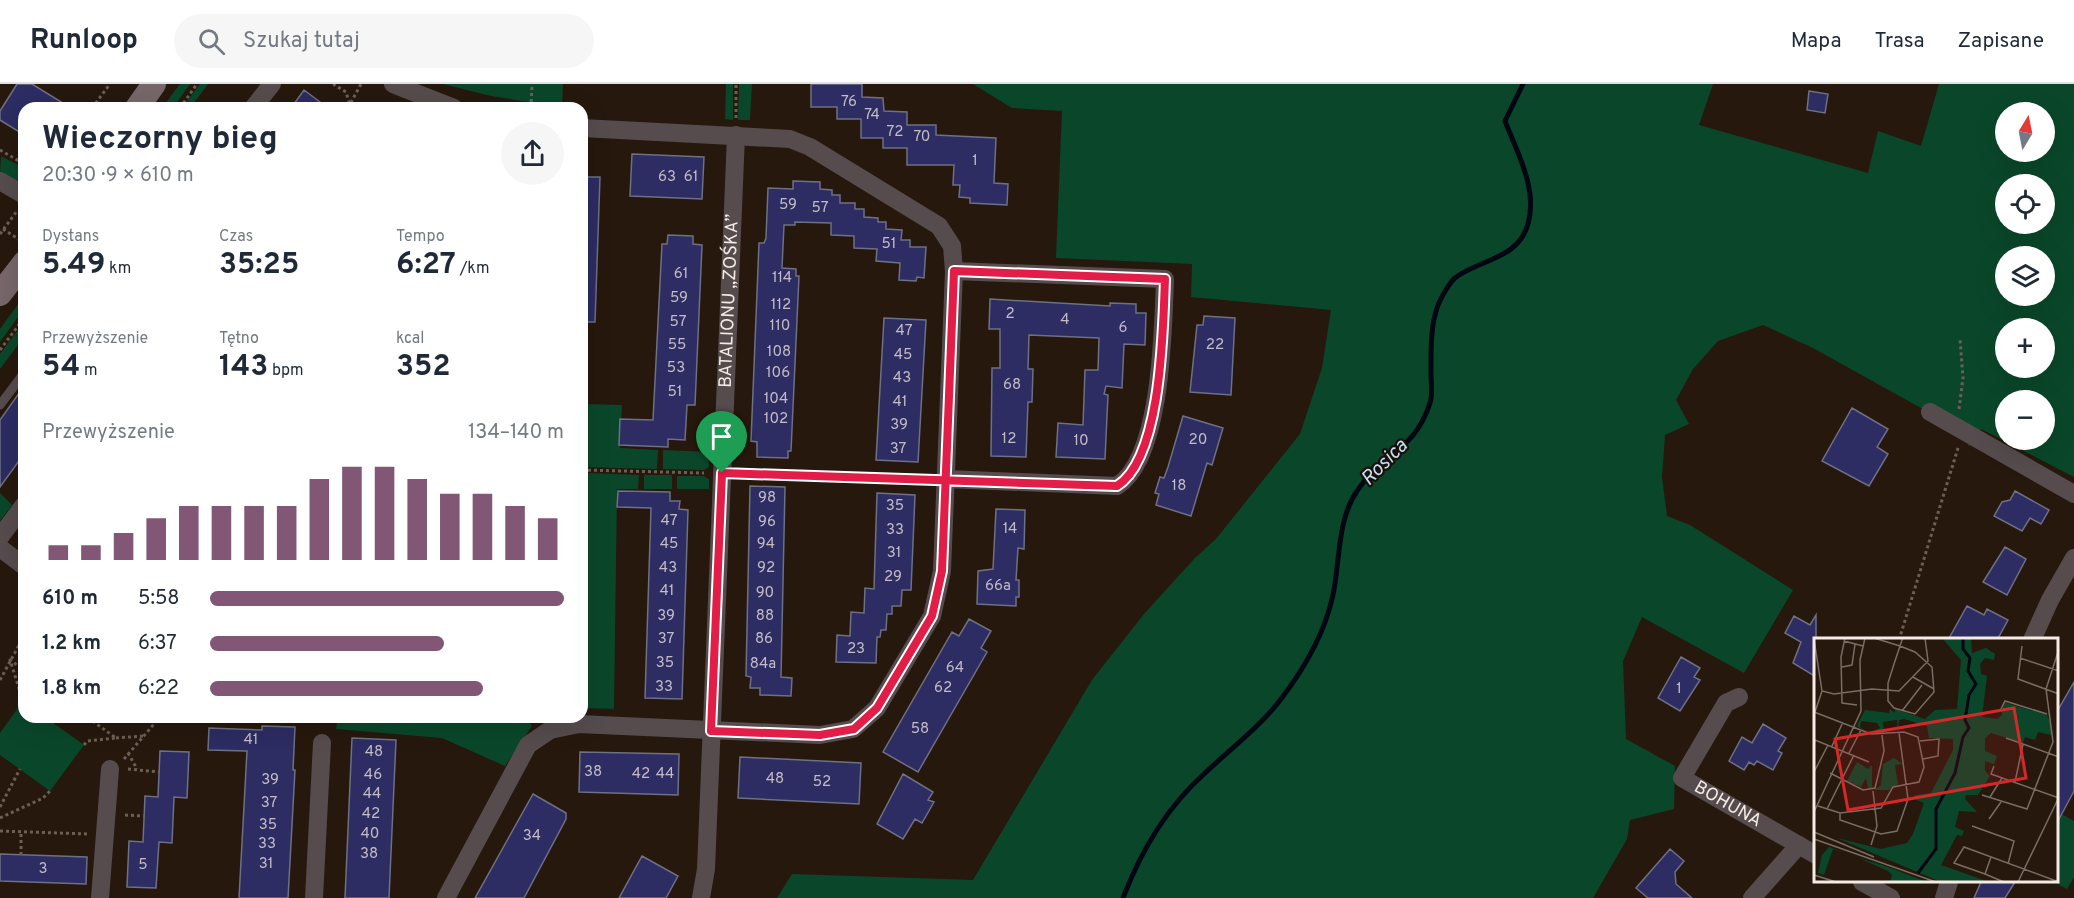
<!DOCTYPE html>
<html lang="pl">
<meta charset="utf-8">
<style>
:root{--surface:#fff;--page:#f6f6f7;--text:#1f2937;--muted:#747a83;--line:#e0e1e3;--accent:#825775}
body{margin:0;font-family:Overpass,sans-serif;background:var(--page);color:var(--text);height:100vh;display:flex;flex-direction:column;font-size:22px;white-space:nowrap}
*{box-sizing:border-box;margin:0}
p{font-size:20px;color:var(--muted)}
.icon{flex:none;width:33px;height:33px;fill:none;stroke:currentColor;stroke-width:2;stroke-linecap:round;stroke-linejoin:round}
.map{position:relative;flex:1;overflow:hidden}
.drawer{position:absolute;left:18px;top:18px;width:570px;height:621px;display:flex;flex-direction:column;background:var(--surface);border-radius:18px;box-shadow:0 6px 24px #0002}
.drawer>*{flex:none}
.needle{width:39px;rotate:10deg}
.controls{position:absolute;left:1995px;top:18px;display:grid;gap:12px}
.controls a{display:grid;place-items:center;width:60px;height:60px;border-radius:50%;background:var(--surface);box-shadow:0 6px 24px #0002;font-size:30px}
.pin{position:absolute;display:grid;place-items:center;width:51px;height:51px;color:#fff;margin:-62px -26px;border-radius:50% 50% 50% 0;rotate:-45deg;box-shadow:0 0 6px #0007}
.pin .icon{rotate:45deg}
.round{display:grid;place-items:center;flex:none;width:63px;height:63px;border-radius:32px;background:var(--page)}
.headline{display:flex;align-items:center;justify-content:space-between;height:102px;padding:0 24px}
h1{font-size:33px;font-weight:700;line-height:45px}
.metrics{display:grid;grid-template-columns:repeat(3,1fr);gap:9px;height:102px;padding:6px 24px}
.metrics div{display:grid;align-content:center}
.metrics b{font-size:30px;font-weight:700}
.metrics small{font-size:16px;font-weight:400}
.metrics p{font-size:16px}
.chart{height:168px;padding:12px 24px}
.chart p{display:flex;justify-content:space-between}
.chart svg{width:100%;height:108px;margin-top:6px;stroke:var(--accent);stroke-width:6}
ul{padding:0 24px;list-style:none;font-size:20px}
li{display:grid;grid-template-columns:96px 72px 1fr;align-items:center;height:45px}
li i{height:15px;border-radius:8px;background:var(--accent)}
header{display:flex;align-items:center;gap:36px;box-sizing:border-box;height:84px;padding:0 30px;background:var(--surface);border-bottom:2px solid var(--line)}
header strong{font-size:28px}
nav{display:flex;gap:33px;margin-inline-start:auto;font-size:21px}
.search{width:420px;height:54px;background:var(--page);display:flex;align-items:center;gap:15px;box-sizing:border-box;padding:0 21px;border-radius:33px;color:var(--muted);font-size:22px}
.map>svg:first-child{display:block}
</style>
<header>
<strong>Runloop</strong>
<div class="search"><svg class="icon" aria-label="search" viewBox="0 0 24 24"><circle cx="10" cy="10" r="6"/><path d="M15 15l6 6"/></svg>Szukaj tutaj</div>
<nav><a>Mapa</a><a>Trasa</a><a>Zapisane</a></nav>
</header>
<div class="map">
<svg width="2074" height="814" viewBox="0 0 2074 814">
<rect width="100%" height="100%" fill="#26180d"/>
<path fill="#0a472a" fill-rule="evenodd" d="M 180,0 L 190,0 L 173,24 L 162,24 Z
M 200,0 L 208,0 L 190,24 L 182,24 Z
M 443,0 L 563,0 L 562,24 L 539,24 L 535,19 L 491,12 Z
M 726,0 L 733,0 L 733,36 L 725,35 Z
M 739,0 L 752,0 L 750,36 L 738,36 Z
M 973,0 L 1713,0 L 1699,41 L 1868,89 L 1878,47 L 1921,62 L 1939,0 L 2074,0 L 2074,393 L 1981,345 L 1969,363 L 1966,349 L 1813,264 L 1763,241 L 1718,257 L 1693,285 L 1676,316 L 1689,340 L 1665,351 L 1662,393 L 1667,432 L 1690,441 L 1793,506 L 1744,589 L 1642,533 L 1623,577 L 1626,655 L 1675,682 L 1674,725 L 1630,736 L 1627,755 L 1593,814 L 777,814 L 792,790 L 973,796 L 1092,596 L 1144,530 L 1195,474 L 1216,455 L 1300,350 L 1322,284 L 1331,226 L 1191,213 L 1192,180 L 1056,174 L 1062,27 L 1012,24 ZM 2006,28 L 2044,28 L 2044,68 L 2006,68 ZM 2006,100 L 2044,100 L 2044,140 L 2006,140 ZM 2006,172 L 2044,172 L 2044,212 L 2006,212 ZM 2006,244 L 2044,244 L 2044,284 L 2006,284 ZM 2006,316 L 2044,316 L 2044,356 L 2006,356 Z
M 1,72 L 24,84 L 24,101 L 0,89 Z
M 24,212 L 24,225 L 0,258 L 0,245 Z
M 24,238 L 24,253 L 0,285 L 0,270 Z
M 582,320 L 622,321 L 620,364 L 658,366 L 657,385 L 582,383 Z
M 663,366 L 708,368 L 709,383 L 704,386 L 663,385 Z
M 589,389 L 639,391 L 638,405 L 617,405 L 614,625 L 582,624 L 582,393 Z
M 644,391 L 672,391 L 672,405 L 644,405 Z
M 677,392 L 703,392 L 709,395 L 709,405 L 677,405 Z
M 0,409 L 12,421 L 0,437 Z
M 23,617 L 24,633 L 45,633 L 84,661 L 50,707 L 0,671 L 0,649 Z
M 359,633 L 526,633 L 532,642 L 505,682 L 442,654 L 336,645 L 337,638 Z
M 2058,728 L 2074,737 L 2074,793 L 2067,805 L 2054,798 L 2058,798 Z"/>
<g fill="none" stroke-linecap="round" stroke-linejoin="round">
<path stroke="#000713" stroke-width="5" d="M 1123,814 C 1141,767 1166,724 1204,690 C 1230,665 1259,644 1281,615 C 1304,585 1325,548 1333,511 C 1340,478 1337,436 1357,407 C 1381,369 1414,369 1430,319 C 1433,310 1431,300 1431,291 C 1431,268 1430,243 1438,221 C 1441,214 1449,199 1455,194 C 1479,175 1518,176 1528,140 C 1538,105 1517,68 1505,37 L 1523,0"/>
</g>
<path fill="#2d2c63" stroke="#6e7083" stroke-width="1.5" d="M 17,0 L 32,0 L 71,24 L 24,24 L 24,51 L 0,36 L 0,27 Z
M 811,0 L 862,0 L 862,13 L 883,14 L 884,27 L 907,28 L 907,41 L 936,41 L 936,51 L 996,54 L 994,99 L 1008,100 L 1007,121 L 970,119 L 970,114 L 959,113 L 960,101 L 953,101 L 954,81 L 907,81 L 907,64 L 883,64 L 883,54 L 861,54 L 861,35 L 837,35 L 837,23 L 811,23 Z
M 304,6 L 328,24 L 291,24 Z
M 1809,7 L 1828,10 L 1825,29 L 1807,26 Z
M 632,70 L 704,73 L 702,115 L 630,112 Z
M 582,93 L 600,93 L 595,238 L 582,238 Z
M 793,97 L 820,98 L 820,105 L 832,106 L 832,111 L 840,111 L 840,119 L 855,119 L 855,125 L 864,125 L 864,133 L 878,134 L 878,138 L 886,138 L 886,145 L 902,146 L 901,156 L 910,156 L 910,163 L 926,163 L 924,194 L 917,193 L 916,197 L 899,196 L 900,179 L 876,177 L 877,165 L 854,164 L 854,152 L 831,151 L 831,139 L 795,138 L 795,141 L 784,141 L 782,184 L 796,185 L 796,192 L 799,192 L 791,367 L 788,367 L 788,374 L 757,373 L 757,358 L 751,357 L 759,159 L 764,159 L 766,154 L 768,104 L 793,105 Z
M 668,151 L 693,152 L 693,160 L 702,161 L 695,321 L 687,321 L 685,356 L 668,355 L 668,363 L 619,361 L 620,335 L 653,336 L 662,160 L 667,160 Z
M 990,215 L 1110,222 L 1110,219 L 1136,220 L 1136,229 L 1146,229 L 1145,261 L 1124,260 L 1122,304 L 1106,302 L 1104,310 L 1108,311 L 1105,375 L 1056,373 L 1058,339 L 1083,341 L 1085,286 L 1098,286 L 1099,254 L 1029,251 L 1028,285 L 1033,285 L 1032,318 L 1028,318 L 1026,373 L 991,372 L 992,284 L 1000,284 L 1000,245 L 989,245 Z
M 1204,232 L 1235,234 L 1231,311 L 1190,308 L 1197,241 L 1203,241 Z
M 884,234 L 926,236 L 918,378 L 876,376 Z
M 24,302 L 24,370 L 0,403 L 0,336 Z
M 1852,324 L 1888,345 L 1877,363 L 1888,370 L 1869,402 L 1822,377 Z
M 1183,332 L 1223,344 L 1212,381 L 1207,379 L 1191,432 L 1156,421 L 1159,410 L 1155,409 L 1160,393 L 1164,394 L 1168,383 Z
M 750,402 L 785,403 L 781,593 L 792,594 L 791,612 L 760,611 L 760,604 L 750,604 L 751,593 L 746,592 Z
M 618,407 L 670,408 L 670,417 L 680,417 L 679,425 L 688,426 L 682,615 L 645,614 L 651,424 L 617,423 Z
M 2015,407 L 2049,426 L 2041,440 L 2030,434 L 2022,447 L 1994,432 L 2002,418 L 2010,416 Z
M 877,409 L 915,411 L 911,506 L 902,506 L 901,522 L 892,522 L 892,530 L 887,530 L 886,546 L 881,546 L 880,553 L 877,553 L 876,579 L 836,578 L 837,551 L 850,552 L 851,528 L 864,529 L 865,504 L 874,505 Z
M 996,425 L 1025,426 L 1024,465 L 1018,464 L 1016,496 L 1019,496 L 1019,513 L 1016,513 L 1016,522 L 977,520 L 978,487 L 993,485 Z
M 2005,463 L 2026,475 L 2007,511 L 1983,498 Z
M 1967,522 L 1984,531 L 1987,525 L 2008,536 L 1997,556 L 1948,556 Z
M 1816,531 L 1816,593 L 1793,579 L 1801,558 L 1785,549 L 1794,532 L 1810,541 Z
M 969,535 L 991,547 L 981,564 L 987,568 L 918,688 L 883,668 L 952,548 L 959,552 Z
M 1681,573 L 1700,584 L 1694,593 L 1700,596 L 1680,627 L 1658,614 Z
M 2074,598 L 2074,707 L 2058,737 L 2058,626 Z
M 1763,640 L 1786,654 L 1778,667 L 1782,669 L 1773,686 L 1757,677 L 1754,681 L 1749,678 L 1744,686 L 1729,677 L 1742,653 L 1752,659 Z
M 262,642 L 295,643 L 293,686 L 295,686 L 288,814 L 239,814 L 247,667 L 208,666 L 209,644 L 262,646 Z
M 352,654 L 396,656 L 389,814 L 345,814 Z
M 160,667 L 189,668 L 187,714 L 174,713 L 172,759 L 159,758 L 156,804 L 127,803 L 129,757 L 143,758 L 145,712 L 158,713 Z
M 580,668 L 679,670 L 678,711 L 579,708 Z
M 740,673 L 861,679 L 859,720 L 738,714 Z
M 903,690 L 933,708 L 928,716 L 934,718 L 922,739 L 915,735 L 903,755 L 877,740 Z
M 533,710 L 566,729 L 566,735 L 524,814 L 475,814 Z
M 1670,765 L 1684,777 L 1675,788 L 1676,800 L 1692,814 L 1648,814 L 1636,804 Z
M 0,770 L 87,773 L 86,800 L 0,797 Z
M 642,772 L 678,792 L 666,814 L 619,814 Z
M 1981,798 L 2015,798 L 2005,814 L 1974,814 Z"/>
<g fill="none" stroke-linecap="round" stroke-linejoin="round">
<path stroke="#6c5f55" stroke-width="3" stroke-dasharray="3 3" stroke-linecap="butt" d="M 333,0 L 346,8 L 350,21
M 92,24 L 110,0
M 180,24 L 197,0
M 348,24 L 361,0
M 531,24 L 532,0
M 736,34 L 736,0
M 0,66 L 24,80
M 3,145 L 23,158
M 0,150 L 17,127
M 0,266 L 24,234
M 1959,325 L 1963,294 L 1960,255
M 582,386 L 704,389
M 741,389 L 929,395
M 1899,556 L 1958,364
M 0,596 L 24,552
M 23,617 L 10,576 L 24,586
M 116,654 L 143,652
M 84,661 L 87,657 L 116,654 L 87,633
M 128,669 L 137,685
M 124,675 L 160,633
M 128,685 L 159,688
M 0,723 L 20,685
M 125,731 L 144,732
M 0,734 L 43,714 L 50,707
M 0,747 L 88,750
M 21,771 L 21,748"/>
<path stroke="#564c4d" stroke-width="9" d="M 0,321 L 24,289"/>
<g stroke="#564c4d" stroke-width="18">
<path d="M 393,0 L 454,24"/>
<path d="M 253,24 L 272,0"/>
<path d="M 0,97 L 24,111"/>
<path d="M 1930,328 L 2074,410"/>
<path d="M 946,395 L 1117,402 C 1162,374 1163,245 1165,195 L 954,187"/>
<path d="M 0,453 L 24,421"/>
<path d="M 0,464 L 24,482"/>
<path d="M 2032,556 L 2050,516 L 2074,474"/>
<path id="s1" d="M 1739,613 L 1726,619 L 1682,694 L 1816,771"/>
<path d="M 1862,798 L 1891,814"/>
<path d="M 100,814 L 110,685"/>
<path d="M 314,814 L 322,659"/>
<path d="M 446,814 L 528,661 L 550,646 L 579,640 L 820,651 L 853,645 L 877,624 L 932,532 L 942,487 L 954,187 L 952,162 L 939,142 L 810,63 L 790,55 L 582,44"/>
<path id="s2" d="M 701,814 L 706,785 L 736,51"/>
<path d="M 1752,814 L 1799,761"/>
<path d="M 1944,814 L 1949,798"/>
</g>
<path stroke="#77676a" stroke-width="24" d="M 137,24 L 154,0
M 0,210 L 24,179"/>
</g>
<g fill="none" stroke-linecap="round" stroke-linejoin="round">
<defs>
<path id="route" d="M 722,389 L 711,647 L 820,651 L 854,645 L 877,624 L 932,532 L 942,487 L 954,187 L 1165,195 C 1163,244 1162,374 1117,402 L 722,389"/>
</defs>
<use href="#route" stroke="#fff" stroke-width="12"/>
<use href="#route" stroke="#e11d48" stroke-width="8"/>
</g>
<g text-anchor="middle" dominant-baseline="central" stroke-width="4.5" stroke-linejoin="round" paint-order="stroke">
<g font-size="15" fill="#c4bcc4">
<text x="849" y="18">76</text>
<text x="872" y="31">74</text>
<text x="895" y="48">72</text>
<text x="922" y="53">70</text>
<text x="975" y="77">1</text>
<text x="667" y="93">63</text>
<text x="691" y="93">61</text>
<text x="788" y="121">59</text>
<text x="820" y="124">57</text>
<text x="889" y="160">51</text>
<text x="681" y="190">61</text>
<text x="782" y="194">114</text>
<text x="679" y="214">59</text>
<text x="781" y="221">112</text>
<text x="1010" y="230">2</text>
<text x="1065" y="236">4</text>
<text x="678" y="238">57</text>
<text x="780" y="242">110</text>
<text x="1123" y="244">6</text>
<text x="904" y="247">47</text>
<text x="677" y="261">55</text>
<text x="1215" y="261">22</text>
<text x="779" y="268">108</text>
<text x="903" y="271">45</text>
<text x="676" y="284">53</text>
<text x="778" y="289">106</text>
<text x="902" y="294">43</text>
<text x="1012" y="301">68</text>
<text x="675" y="308">51</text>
<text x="776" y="315">104</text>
<text x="900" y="318">41</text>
<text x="776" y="335">102</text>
<text x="899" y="341">39</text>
<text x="1009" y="355">12</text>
<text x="1198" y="356">20</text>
<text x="1081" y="357">10</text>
<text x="898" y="365">37</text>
<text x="1179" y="402">18</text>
<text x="767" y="414">98</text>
<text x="895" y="422">35</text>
<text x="669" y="437">47</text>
<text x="767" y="438">96</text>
<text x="1010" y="445">14</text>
<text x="895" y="446">33</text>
<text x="669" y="460">45</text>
<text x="766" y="460">94</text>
<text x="894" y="469">31</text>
<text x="668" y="484">43</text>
<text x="766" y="484">92</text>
<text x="893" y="493">29</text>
<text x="998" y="502">66a</text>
<text x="667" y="507">41</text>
<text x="765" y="509">90</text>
<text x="666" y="532">39</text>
<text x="765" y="532">88</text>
<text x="666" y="555">37</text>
<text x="764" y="555">86</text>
<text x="856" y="565">23</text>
<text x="665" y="579">35</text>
<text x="763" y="580">84a</text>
<text x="955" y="584">64</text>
<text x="664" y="603">33</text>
<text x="943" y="604">62</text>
<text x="1679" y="605">1</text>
<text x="920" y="645">58</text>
<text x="251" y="656">41</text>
<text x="374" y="668">48</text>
<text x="593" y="688">38</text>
<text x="641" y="690">42</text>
<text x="665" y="690">44</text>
<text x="373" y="691">46</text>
<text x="775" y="695">48</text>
<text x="270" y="696">39</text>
<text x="822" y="698">52</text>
<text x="372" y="710">44</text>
<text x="269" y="719">37</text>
<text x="371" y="730">42</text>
<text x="268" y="741">35</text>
<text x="370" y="750">40</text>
<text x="532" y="752">34</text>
<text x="267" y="760">33</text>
<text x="369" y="770">38</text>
<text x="266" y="780">31</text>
<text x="143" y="781">5</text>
<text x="43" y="785">3</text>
</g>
<g font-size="18" fill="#f6ece5" stroke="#1c0f05">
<text stroke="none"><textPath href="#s2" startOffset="598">BATALIONU „ZOŚKA”</textPath></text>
<text stroke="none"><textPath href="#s1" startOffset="154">BOHUNA</textPath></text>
</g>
<g font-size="20" font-style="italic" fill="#c1e2fc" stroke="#1c0f05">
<text transform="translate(1385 379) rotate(-45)">Rosica</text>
</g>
</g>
<g transform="translate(1814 554)">
<rect width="244" height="244" fill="#26180d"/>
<path d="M 128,0 L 157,0 L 158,15 L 172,10 L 181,16 L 180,22 L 171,20 L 166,26 L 167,36 L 173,38 L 168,79 L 183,81 L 188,77 L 189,64 L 233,77 L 237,87 L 238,97 L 224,94 L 221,102 L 211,99 L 209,105 L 177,95 L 171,100 L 171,113 L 183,118 L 180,126 L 171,123 L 171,133 L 176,138 L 164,157 L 152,157 L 151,161 L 163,174 L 145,173 L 141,189 L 150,193 L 148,198 L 143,197 L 127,227 L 175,244 L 127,244 L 23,200 L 67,211 L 93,205 L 99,196 L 110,165 L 100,161 L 101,157 L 117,155 L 139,112 L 139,101 L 115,100 L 113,88 L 90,81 L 85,82 L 84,93 L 83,82 L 69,84 L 70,95 L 57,94 L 66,90 L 63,85 L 47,83 L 46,89 L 55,94 L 44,89 L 43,87 L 51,72 L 75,75 L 76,71 L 81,75 L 81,71 L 111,81 L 121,72 L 143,71 L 147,22 ZM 80,120 L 89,126 L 81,127 L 84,146 L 75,152 L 60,152 L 67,147 L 69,126 ZM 43,124 L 54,131 L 58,127 L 58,150 L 54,150 L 52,140 L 47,149 L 33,143 ZM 15,209 L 34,216 L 19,211 L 10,237 L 4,235 L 8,217 ZM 45,220 L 74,229 L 113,244 L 76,244 L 78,237 L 74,233 Z" fill="#0a472a"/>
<path fill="none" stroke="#000713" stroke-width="3" d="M 104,235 L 122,211 L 122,171 L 141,135 L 149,99 L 155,90 L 151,82 L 155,57 L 162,46 L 154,33 L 156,20 L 149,11 L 149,0"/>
<path fill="none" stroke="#796d63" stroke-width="1.5" d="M 31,0 L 27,19 L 28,65 L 43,67M 60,0 L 86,8 L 101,14 L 118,29 L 120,54 L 101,76 L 80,70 L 74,63 L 74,45 L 80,26 L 88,2 L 89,0M 0,1 L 8,53 L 20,56 L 58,51 L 85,53 L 114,23 L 111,0M 30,3 L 49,8M 208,8 L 204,41 L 245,56M 206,20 L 245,33M 28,29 L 38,27 L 41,6M 99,39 L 120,51M 187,71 L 191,63 L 233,76M 88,73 L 108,47M 0,74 L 57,96 L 90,94 L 104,99 L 110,129 L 105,144 L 79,149 L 67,170 L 26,175 L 4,168M 1,74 L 8,53M 192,100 L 209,106M 106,103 L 125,101 L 124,118 L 109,121M 0,106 L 1,102 L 55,124M 18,108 L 29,84M 35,115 L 47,92M 180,128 L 177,136 L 245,160M 0,134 L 14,107M 16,135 L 49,152 L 61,150 L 70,113 L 68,97M 201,144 L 209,106 L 245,119M 168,157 L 213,171 L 239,104 L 232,51 L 245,11M 176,159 L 188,140M 13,171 L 40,117M 0,174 L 47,73 L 46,22 L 51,0M 26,175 L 26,182 L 67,196 L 83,193 L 94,161 L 85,95M 175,181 L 187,164M 158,188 L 200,203 L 194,226M 0,194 L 60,219M 0,201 L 122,244M 57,207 L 63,188 L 59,153M 177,219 L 171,236 L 140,225 L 150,209 L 245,244M 171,236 L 190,244M 0,237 L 22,244M 204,244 L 245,159"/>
<path fill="#d62828" fill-opacity="0.15" stroke="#d62828" stroke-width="3" d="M 200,70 L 212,140 L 34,172 L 21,101 Z"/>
<rect width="244" height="244" fill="none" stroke="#f6ece5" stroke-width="3"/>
</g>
</svg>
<div class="controls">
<a><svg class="needle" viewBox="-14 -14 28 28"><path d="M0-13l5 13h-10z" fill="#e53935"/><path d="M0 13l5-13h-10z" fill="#747a83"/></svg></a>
<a><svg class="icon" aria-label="locate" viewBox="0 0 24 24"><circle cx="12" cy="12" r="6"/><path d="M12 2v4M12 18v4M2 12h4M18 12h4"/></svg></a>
<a><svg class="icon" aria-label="layers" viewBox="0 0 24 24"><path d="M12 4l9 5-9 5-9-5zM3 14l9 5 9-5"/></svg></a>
<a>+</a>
<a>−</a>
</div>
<div class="pin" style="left:722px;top:389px;background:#1e9e55"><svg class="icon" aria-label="arrive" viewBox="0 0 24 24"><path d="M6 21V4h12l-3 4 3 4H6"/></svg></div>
<section class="drawer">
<div class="headline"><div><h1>Wieczorny bieg</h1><p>20:30 · 9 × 610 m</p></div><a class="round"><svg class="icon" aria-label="share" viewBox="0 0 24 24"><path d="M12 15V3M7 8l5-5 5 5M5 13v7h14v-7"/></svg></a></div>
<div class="metrics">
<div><p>Dystans</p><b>5.49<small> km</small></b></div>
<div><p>Czas</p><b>35:25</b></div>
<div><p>Tempo</p><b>6:27<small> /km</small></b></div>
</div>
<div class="metrics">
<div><p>Przewyższenie</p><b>54<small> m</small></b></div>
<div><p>Tętno</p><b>143<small> bpm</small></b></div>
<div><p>kcal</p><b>352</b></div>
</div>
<div class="chart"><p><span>Przewyższenie</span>134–140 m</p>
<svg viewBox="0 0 160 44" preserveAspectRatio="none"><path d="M5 44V38M15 44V38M25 44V33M35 44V27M45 44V22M55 44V22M65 44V22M75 44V22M85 44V11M95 44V6M105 44V6M115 44V11M125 44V17M135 44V17M145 44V22M155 44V27"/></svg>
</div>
<ul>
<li><b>610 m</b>5:58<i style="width:100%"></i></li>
<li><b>1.2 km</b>6:37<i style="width:66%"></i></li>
<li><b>1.8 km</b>6:22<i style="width:77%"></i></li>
</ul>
</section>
</div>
